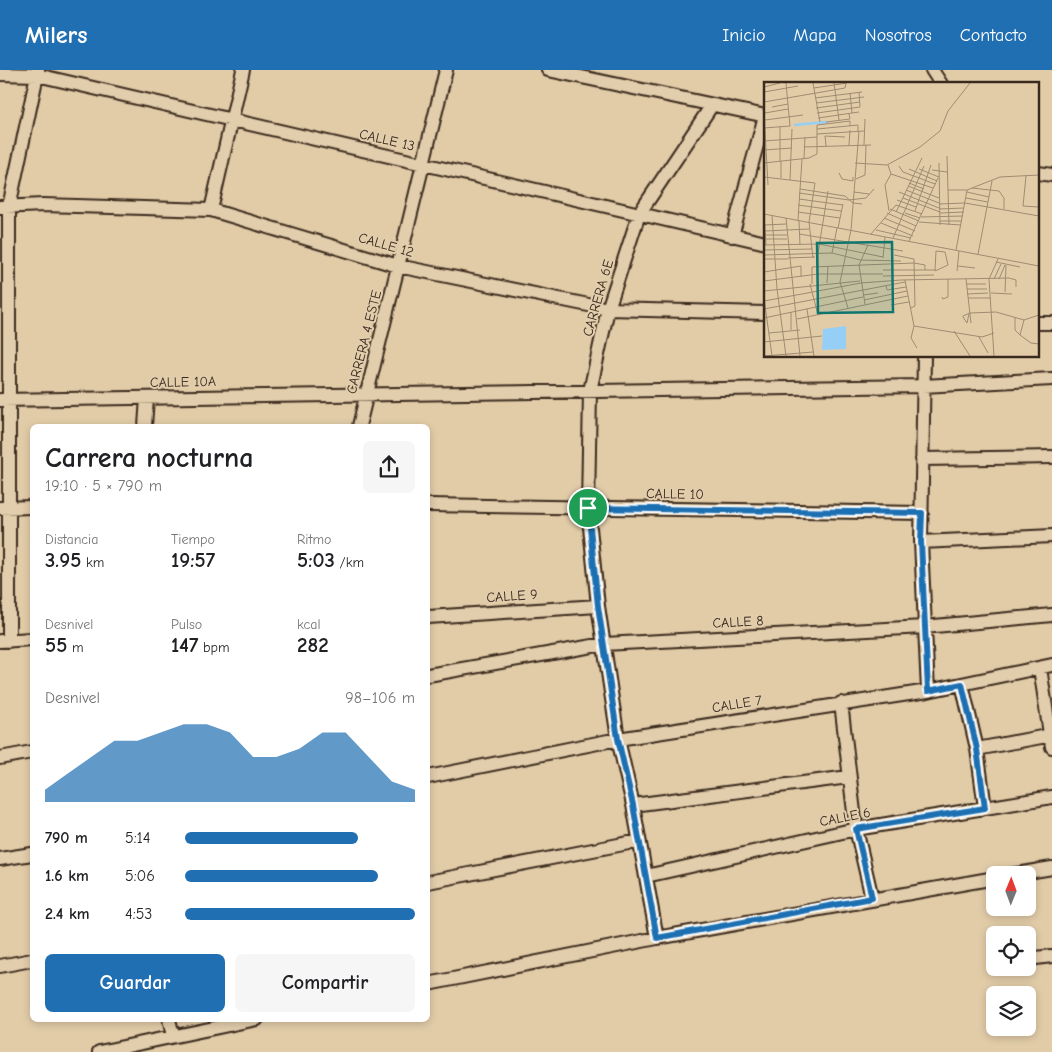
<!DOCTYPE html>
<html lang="es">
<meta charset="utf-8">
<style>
:root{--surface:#fff;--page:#f6f6f6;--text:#202124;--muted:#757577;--accent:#1f6fb2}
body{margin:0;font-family:"Comic Neue",sans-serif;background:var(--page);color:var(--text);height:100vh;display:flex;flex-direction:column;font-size:19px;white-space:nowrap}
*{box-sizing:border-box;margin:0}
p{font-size:16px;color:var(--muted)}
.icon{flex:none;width:28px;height:28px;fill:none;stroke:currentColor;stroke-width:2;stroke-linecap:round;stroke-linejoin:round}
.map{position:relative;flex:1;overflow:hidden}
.side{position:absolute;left:30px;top:354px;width:400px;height:598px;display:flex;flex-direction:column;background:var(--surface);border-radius:8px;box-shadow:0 2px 8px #0003}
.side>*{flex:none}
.needle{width:32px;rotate:1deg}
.buttons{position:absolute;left:986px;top:796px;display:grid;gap:10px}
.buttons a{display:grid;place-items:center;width:50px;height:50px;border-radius:8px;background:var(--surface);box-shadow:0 2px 8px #0003;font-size:25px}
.pin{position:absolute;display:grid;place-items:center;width:42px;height:42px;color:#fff;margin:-21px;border:2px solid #fff;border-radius:50%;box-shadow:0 1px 5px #0007}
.round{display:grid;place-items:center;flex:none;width:52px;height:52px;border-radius:8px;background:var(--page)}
.summary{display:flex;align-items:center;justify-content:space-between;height:85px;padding:0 15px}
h1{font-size:28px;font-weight:800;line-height:38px}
.stats{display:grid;grid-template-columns:repeat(3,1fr);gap:8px;height:85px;padding:5px 15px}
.stats div{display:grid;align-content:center}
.stats b{font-size:21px;font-weight:800}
.stats small{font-size:14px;font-weight:400}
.stats p{font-size:14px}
.chart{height:140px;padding:10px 15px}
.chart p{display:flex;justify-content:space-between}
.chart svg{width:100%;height:90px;margin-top:5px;fill:var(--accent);opacity:.7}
.action{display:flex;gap:10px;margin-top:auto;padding:10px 15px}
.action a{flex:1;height:58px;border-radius:8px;background:var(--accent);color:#fff;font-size:20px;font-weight:800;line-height:58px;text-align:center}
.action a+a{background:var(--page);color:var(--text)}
ul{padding:0 15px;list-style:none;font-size:16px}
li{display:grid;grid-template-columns:80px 60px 1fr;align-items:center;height:38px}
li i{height:12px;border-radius:6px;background:var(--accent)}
header{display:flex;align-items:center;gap:30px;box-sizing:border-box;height:70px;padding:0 25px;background:var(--accent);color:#fff}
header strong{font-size:24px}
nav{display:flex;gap:28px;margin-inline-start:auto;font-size:18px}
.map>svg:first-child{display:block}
</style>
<header>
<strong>Milers</strong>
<nav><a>Inicio</a><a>Mapa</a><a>Nosotros</a><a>Contacto</a></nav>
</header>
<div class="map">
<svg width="1052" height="982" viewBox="0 0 1052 982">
<rect width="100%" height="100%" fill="#e2cca8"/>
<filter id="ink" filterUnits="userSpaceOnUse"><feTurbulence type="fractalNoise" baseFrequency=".02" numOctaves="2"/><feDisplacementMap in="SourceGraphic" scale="10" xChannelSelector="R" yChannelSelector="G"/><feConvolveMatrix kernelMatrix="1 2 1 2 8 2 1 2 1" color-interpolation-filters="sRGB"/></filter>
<g filter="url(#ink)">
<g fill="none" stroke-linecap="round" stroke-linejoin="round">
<defs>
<path id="street" d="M 548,0 L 766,46
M 932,0 L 941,14
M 0,4 L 37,5 L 766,173
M 1038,103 L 1052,105
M 0,137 L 43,135 L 211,140 L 398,196 L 608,239 L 766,243
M 211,140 L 243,0
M 732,166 L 765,46
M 1038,253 L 1052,253
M 924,286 L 921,472 L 928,621
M 0,330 L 923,316 L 1052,309
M 145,356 L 147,328
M 359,356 L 446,0
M 922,389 L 1052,387
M 428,435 L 922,443
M 0,438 L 32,437
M 921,472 L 1052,466
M 428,547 L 598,536
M 0,571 L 32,569
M 9,571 L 9,137 L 38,0
M 1040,598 L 1052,677
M 428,605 L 604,574 L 924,557 L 1052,545
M 962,614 L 977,679 L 1052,665
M 841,633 L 856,759 L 872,828
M 977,679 L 985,738
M 0,688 L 32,682
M 428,707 L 618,669 L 928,621 L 1052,595
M 633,735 L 849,707
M 0,789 L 32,784
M 1010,805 L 1052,798
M 646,806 L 856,759 L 1052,727
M 428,812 L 639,771
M 657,868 L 633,735 L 618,669 L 598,536 L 588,438 L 590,321 L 608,239 L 639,144 L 712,35
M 1028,889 L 1052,886
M 0,896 L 32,890
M 428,914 L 657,868 L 995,808
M 169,949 L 173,966
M 99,982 L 257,949"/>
</defs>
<use href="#street" stroke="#3b2a1e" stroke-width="16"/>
<use href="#street" stroke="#e2cdac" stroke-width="12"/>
</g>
</g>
<g fill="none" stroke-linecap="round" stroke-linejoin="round" filter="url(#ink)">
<defs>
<path id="route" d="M 588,438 L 922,443 L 921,472 L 928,621 L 962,614 L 977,679 L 985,738 L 856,759 L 872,828 L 657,868 L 633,735 L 618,669 L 598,536 Z"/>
</defs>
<use href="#route" stroke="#fff" stroke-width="10"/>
<use href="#route" stroke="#1f6fb2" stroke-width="6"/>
</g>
<g text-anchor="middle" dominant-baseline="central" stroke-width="4" stroke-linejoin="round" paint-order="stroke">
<g font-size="14" fill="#3b2a1e" stroke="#e2cdac">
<text transform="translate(387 70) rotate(13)">CALLE 13</text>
<text transform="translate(386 175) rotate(16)">CALLE 12</text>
<text transform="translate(598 228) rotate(-74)">CARRERA 6E</text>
<text transform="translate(364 272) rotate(-76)">CARRERA 4 ESTE</text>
<text transform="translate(183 312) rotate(-1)">CALLE 10A</text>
<text transform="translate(675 424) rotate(1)">CALLE 10</text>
<text transform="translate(512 526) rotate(-4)">CALLE 9</text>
<text transform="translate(738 552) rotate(-3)">CALLE 8</text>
<text transform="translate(737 634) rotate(-9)">CALLE 7</text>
<text transform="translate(845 747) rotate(-11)">CALLE 6</text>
</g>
</g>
<g transform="translate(764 12)">
<rect width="275" height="275" fill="#e2cca8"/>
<path d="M 82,244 L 82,267 L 58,268 L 59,247 Z" fill="#95cff5"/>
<path fill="none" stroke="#95cff5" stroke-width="2.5" d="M 30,43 L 63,40"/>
<path fill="none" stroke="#9f8b71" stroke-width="1" d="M 49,1 L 56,40M 70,1 L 75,38M 0,5 L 16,1M 50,6 L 83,1M 0,10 L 34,4M 86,11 L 88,31M 51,16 L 98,10M 0,20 L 81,6 L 82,1M 52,21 L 100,15M 8,25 L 24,22M 52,26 L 96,20M 0,29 L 4,103M 1,31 L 24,27M 53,31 L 96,25 L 95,10M 54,36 L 95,30M 1,38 L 39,33M 62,40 L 86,37 L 85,32M 16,45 L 16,79M 0,46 L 26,44 L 22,1M 53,47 L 94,43 L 94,49M 53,52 L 100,49M 0,59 L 53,55M 85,63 L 86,48M 100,63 L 101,37M 62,64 L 61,54 L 81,55M 40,65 L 107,63M 0,68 L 28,66M 183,74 L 185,143M 40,76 L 41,55M 17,79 L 17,96M 0,81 L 45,76 L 53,72 L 53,43 L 86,39 L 86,44M 91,81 L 123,83 L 156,65 L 176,49 L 184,29 L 206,1M 175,81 L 176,143M 124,83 L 127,92 L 169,106M 135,84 L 139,90 L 171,102M 145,87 L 173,99M 155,87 L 175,95M 168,88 L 183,90M 75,91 L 78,97 L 89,99 L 89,95M 262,94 L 259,124 L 274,125M 0,95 L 51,101 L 45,140 L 49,176M 92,97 L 101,93 L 102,63M 26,98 L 28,47M 145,101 L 160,107M 144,104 L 175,116M 208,106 L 235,109 L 240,116 L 240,127M 36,107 L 81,114 L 89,121 L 98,122M 142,108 L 175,121M 184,108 L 203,108 L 236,95 L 275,93M 90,110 L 105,112M 135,110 L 175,126M 203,110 L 225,115M 35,111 L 85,118 L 102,116 L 110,107M 139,116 L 176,130M 202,116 L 224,120M 35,117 L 79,123M 133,118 L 152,125M 175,122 L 201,121 L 275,134M 34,123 L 77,129M 126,127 L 155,139M 175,127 L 200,126M 125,129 L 121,103 L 127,92M 151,129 L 167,83M 34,130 L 76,136M 132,130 L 158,76M 123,131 L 152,144M 141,131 L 156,136M 176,131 L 200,130M 0,132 L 2,163M 0,132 L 275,184M 8,133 L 13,207 L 22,274M 157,135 L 199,134M 22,136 L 36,274M 120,136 L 151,149M 34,138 L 38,77M 35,139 L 36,163M 176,139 L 198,139M 155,140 L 197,143M 117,141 L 149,154M 0,143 L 22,142M 74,146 L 79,122M 112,148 L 147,156M 1,149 L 45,147M 35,152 L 139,169M 107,152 L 132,123 L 158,132M 1,153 L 23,153M 129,156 L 160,84M 1,157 L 23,157M 145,159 L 174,96M 0,163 L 55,162 L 119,175M 0,168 L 48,167M 192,168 L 203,108M 68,171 L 73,146M 214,172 L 228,99M 0,173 L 68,171 L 96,178 L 137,179M 130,173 L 150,177 L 151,224 L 147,226M 24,176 L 51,175M 119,176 L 121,155M 0,177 L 24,177M 232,180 L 256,185M 194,184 L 211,186M 119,188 L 171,188M 171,189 L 172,169 L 181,170M 171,189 L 184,183 L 181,170M 193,189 L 195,169M 0,190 L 37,184 L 37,195M 119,194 L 170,193M 202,197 L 207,241M 230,197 L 237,182M 235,197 L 241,183M 141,198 L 150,244 L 147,256 L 153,266M 0,199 L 54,192 L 119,192M 63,201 L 64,184M 46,202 L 54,233M 48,202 L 48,185 L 150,181 L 161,183 L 161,188M 54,202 L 54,171 L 64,109M 202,202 L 222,202M 122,204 L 123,208 L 142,205M 203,207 L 223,207M 0,209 L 96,199M 241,210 L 242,183M 227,211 L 248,212M 203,212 L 224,211M 99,213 L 114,211M 178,215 L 179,217 L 184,215 L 184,197M 0,216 L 8,274M 204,216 L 227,216M 100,218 L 143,209M 0,219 L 97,201 L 137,198 L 245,196 L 252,198 L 252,205M 101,222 L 95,183 L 104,163M 127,223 L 145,220M 84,226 L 76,200 L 87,148 L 95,49M 0,227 L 141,200M 43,227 L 50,274M 205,232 L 203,241 L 199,235 L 199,234 L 206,231 L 232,230 L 260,238 L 275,233M 0,236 L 99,215M 251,236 L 251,248 L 256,253M 33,237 L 144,214M 260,238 L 256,253 L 267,261 L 275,262M 150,244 L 218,255 L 230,251M 27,248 L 27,230M 190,249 L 206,274M 5,251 L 36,248M 215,255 L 224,271M 0,260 L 58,254M 0,274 L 49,270M 230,274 L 225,197 L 234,177"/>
<path fill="#0f766e" fill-opacity="0.15" stroke="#0f766e" stroke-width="2.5" d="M 128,160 L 129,230 L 54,231 L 53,161 Z"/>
<rect width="275" height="275" fill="none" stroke="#3b2a1e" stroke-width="2.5"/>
</g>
</svg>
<div class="buttons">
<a><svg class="needle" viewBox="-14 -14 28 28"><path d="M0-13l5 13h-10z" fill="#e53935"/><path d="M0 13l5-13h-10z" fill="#757577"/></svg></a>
<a><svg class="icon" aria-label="locate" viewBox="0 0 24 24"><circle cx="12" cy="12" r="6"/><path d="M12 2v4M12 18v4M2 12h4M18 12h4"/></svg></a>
<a><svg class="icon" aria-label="layers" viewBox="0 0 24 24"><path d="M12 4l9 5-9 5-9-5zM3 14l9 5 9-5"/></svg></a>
</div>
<div class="pin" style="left:588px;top:438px;background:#1e9e55"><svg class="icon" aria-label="arrive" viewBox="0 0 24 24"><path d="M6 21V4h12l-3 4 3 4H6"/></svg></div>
<section class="side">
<div class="summary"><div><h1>Carrera nocturna</h1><p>19:10 · 5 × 790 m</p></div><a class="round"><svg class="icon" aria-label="share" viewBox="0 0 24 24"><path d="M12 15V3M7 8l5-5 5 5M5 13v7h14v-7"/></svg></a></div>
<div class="stats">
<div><p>Distancia</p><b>3.95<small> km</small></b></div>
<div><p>Tiempo</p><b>19:57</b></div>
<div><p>Ritmo</p><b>5:03<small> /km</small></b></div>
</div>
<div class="stats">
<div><p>Desnivel</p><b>55<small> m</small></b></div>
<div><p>Pulso</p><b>147<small> bpm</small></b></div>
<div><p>kcal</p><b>282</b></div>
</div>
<div class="chart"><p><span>Desnivel</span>98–106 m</p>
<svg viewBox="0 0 160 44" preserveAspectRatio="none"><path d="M0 44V38L10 30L20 22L30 14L40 14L50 10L60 6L70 6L80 10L90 22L100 22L110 18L120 10L130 10L140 22L150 34L160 38V44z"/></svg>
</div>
<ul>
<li><b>790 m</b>5:14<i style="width:75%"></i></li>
<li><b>1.6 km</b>5:06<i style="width:84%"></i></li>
<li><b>2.4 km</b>4:53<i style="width:100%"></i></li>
</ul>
<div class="action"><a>Guardar</a><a>Compartir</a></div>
</section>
</div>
